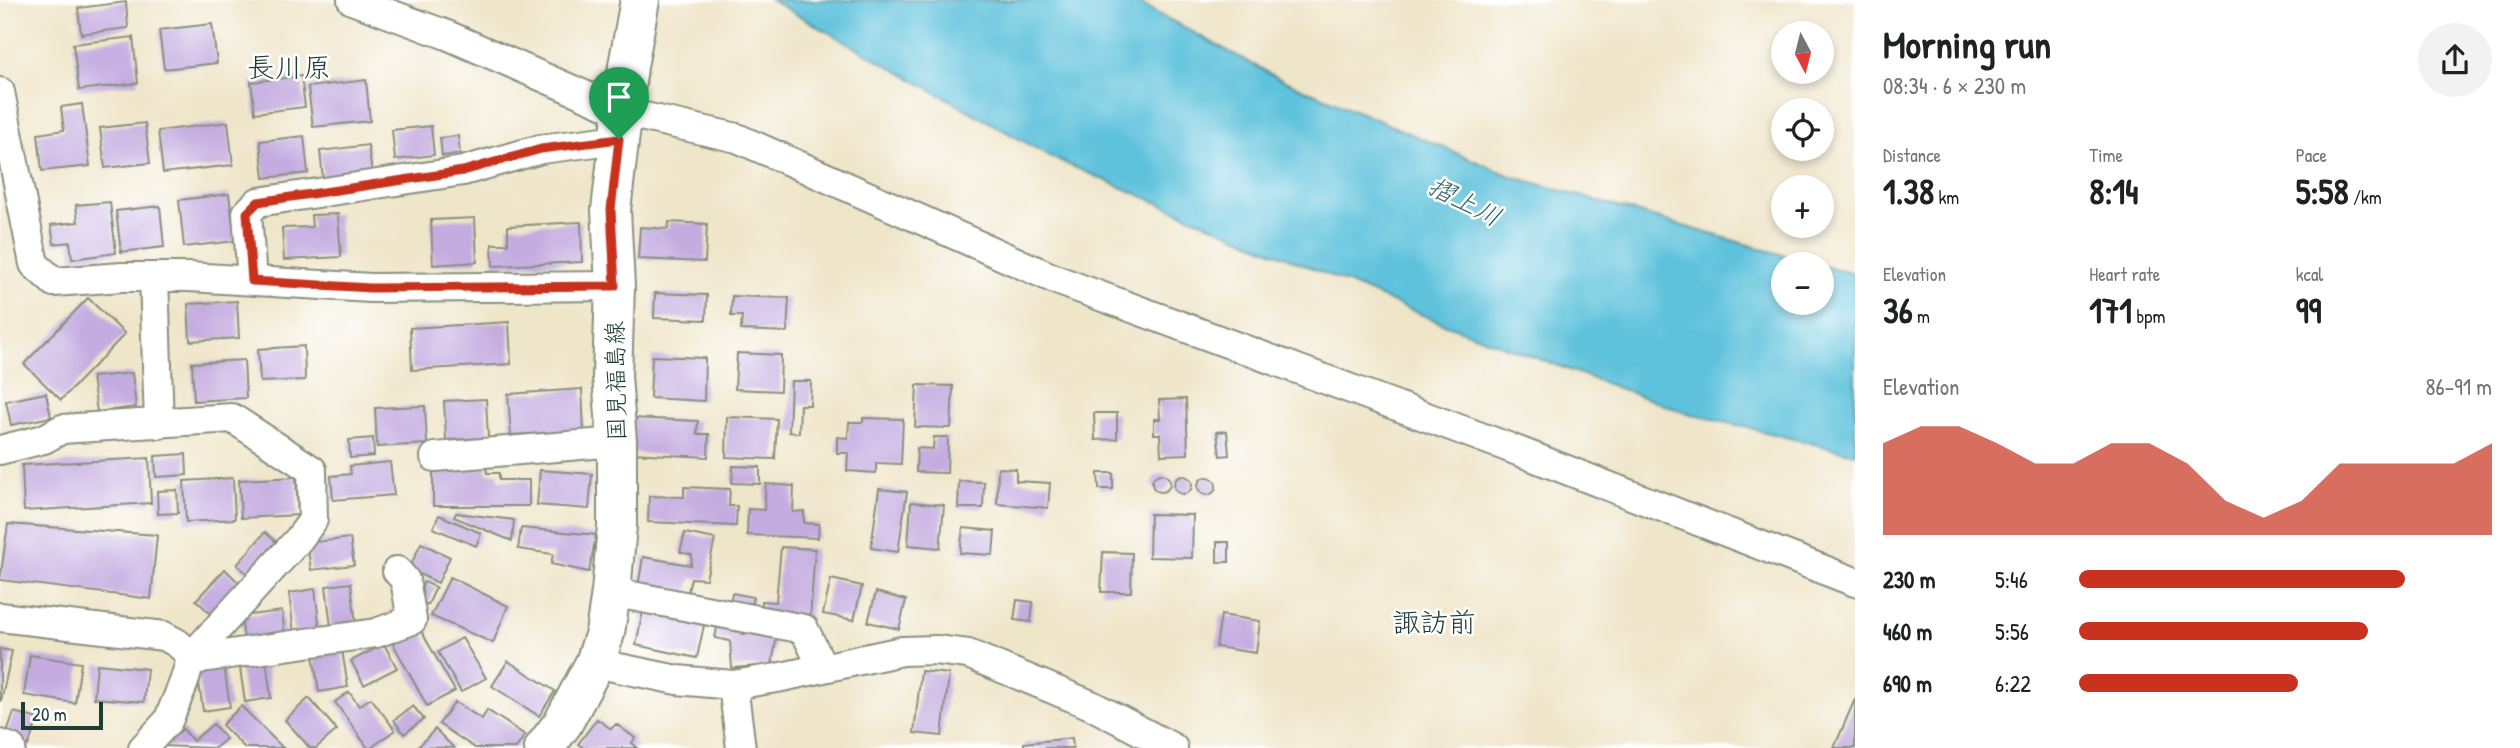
<!DOCTYPE html>
<meta charset="utf-8">
<style>
:root{--surface:#fff;--page:#f2f2f2;--text:#202124;--muted:#757577;--accent:#c8321e}
body{margin:0;font-family:"Patrick Hand","Klee One",sans-serif;background:var(--page);color:var(--text);height:100vh;display:flex;flex-direction:column;font-size:26px;white-space:nowrap}
*{box-sizing:border-box;margin:0}
p{font-size:23px;color:var(--muted)}
.icon{flex:none;width:38px;height:38px;fill:none;stroke:currentColor;stroke-width:2;stroke-linecap:round;stroke-linejoin:round}
.map{position:relative;flex:1;overflow:hidden}
.panel{display:flex;flex-direction:column;background:var(--surface);width:665px}
.panel>*{flex:none}
.needle{width:46px;rotate:173deg}
.fabs{position:absolute;left:1771px;top:21px;display:grid;gap:14px}
.fabs a{display:grid;place-items:center;width:63px;height:63px;border-radius:50%;background:var(--surface);box-shadow:0 4px 10px #0003;font-size:35px}
.scale{position:absolute;left:21px;bottom:18px;width:82px;box-sizing:border-box;padding-left:7px;border:4px solid #1f3d34;border-top:0;font-size:19px;line-height:24px;white-space:nowrap;color:#1f3d34;-webkit-text-stroke:5px #fff;paint-order:stroke}
.pin{position:absolute;display:grid;place-items:center;width:60px;height:60px;color:#fff;margin:-72px -30px;border-radius:50% 50% 50% 0;rotate:-45deg;box-shadow:0 0 7px #0007}
.pin .icon{rotate:45deg}
.round{display:grid;place-items:center;flex:none;width:74px;height:74px;border-radius:37px;background:var(--page)}
.head{display:flex;align-items:center;justify-content:space-between;height:119px;padding:0 28px}
h1{font-size:38px;font-weight:800;line-height:52px}
.metrics{display:grid;grid-template-columns:repeat(3,1fr);gap:10px;height:119px;padding:7px 28px}
.metrics div{display:grid;align-content:center}
.metrics b{font-size:35px;font-weight:800}
.metrics small{font-size:19px;font-weight:400}
.metrics p{font-size:19px}
.chart{height:196px;padding:14px 28px}
.chart p{display:flex;justify-content:space-between}
.chart svg{width:100%;height:126px;margin-top:7px;fill:var(--accent);opacity:.7}
ul{padding:0 28px;list-style:none;font-size:23px}
li{display:grid;grid-template-columns:112px 84px 1fr;align-items:center;height:52px}
li i{height:18px;border-radius:9px;background:var(--accent)}
main{display:flex;flex:1;min-height:0}
.map>svg:first-child{display:block}
</style>
<main>
<div class="map">
<svg width="1855" height="748" viewBox="0 0 1855 748">
<rect width="100%" height="100%" fill="#fff"/>
<filter id="ink" filterUnits="userSpaceOnUse"><feTurbulence type="fractalNoise" baseFrequency=".0143" numOctaves="2"/><feDisplacementMap in="SourceGraphic" scale="14" xChannelSelector="R" yChannelSelector="G"/><feConvolveMatrix kernelMatrix="1 2 1 2 8 2 1 2 1" color-interpolation-filters="sRGB"/></filter>
<filter id="wash" filterUnits="userSpaceOnUse"><feTurbulence type="fractalNoise" baseFrequency=".00686" numOctaves="4" result="noise"/><feDisplacementMap in="SourceGraphic" scale="28" xChannelSelector="R" yChannelSelector="G"/><feGaussianBlur stdDeviation="1.57" result="paint"/><feColorMatrix in="noise" values="0 0 0 0 0 0 0 0 0 0 0 0 0 0 0 0 0 1.4 0 .05"/><feComposite in="paint" operator="in"/></filter>
<g filter="url(#wash)">
<rect width="100%" height="100%" fill="#efe5c9"/>
<path fill="#5fc2dc" stroke="#3f8088" stroke-width="2" d="M 771,0 L 1133,0 L 1280,79 L 1511,176 L 1814,264 L 1783,264 L 1783,303 L 1822,303 L 1822,266 L 1855,274 L 1855,454 L 1684,412 L 1444,324 L 1055,159 Z"/>
<g id="blocks">
<path fill="#c4ace0" d="M 126,2 L 128,28 L 81,34 L 78,8 Z
M 212,24 L 217,63 L 164,69 L 159,30 Z
M 133,37 L 138,83 L 79,90 L 73,44 Z
M 301,76 L 305,107 L 255,113 L 251,82 Z
M 366,80 L 370,121 L 313,127 L 308,87 Z
M 82,104 L 90,166 L 42,171 L 38,134 L 64,130 L 61,107 Z
M 228,122 L 233,165 L 163,173 L 158,131 Z
M 145,123 L 150,163 L 105,168 L 100,128 Z
M 431,126 L 434,155 L 395,160 L 392,130 Z
M 304,136 L 308,173 L 264,178 L 260,141 Z
M 458,136 L 460,154 L 442,156 L 440,138 Z
M 368,145 L 372,173 L 323,179 L 320,151 Z
M 229,194 L 235,241 L 184,247 L 179,200 Z
M 110,202 L 116,253 L 72,259 L 70,242 L 54,244 L 51,225 L 78,222 L 76,205 Z
M 160,206 L 164,247 L 121,252 L 116,211 Z
M 338,214 L 341,257 L 284,260 L 282,228 L 312,227 L 311,215 Z
M 475,218 L 477,262 L 433,265 L 431,220 Z
M 581,222 L 582,262 L 493,266 L 492,244 L 508,244 L 508,226 Z
M 669,222 L 707,224 L 705,262 L 638,259 L 640,227 L 668,229 Z
M 655,293 L 707,295 L 706,320 L 654,318 Z
M 732,296 L 789,298 L 787,332 L 741,330 L 742,316 L 731,316 Z
M 88,298 L 125,334 L 61,400 L 24,364 Z
M 237,301 L 239,338 L 190,341 L 188,304 Z
M 509,322 L 511,364 L 412,370 L 410,328 Z
M 304,346 L 305,380 L 260,382 L 258,349 Z
M 737,353 L 781,355 L 780,391 L 735,389 Z
M 652,356 L 705,358 L 704,401 L 650,398 Z
M 244,360 L 246,398 L 194,401 L 192,363 Z
M 132,373 L 136,407 L 97,412 L 92,377 Z
M 791,381 L 811,381 L 810,405 L 800,405 L 799,433 L 789,432 Z
M 917,385 L 953,386 L 951,428 L 915,427 Z
M 582,389 L 584,431 L 511,435 L 508,394 Z
M 46,393 L 51,417 L 11,425 L 6,401 Z
M 486,399 L 488,438 L 446,440 L 444,401 Z
M 1186,399 L 1188,454 L 1161,455 L 1160,434 L 1154,434 L 1154,419 L 1160,419 L 1159,400 Z
M 425,406 L 427,444 L 377,447 L 375,408 Z
M 1094,413 L 1117,413 L 1117,439 L 1095,440 Z
M 727,417 L 777,419 L 775,459 L 726,457 Z
M 631,418 L 698,421 L 697,434 L 709,434 L 708,457 L 630,453 Z
M 863,418 L 903,419 L 901,464 L 876,463 L 876,473 L 847,471 L 848,453 L 837,453 L 837,437 L 848,438 L 849,422 L 863,422 Z
M 1227,431 L 1229,455 L 1220,456 L 1217,432 Z
M 934,437 L 948,437 L 947,473 L 916,472 L 917,448 L 933,449 Z
M 373,438 L 374,456 L 350,458 L 349,440 Z
M 186,454 L 187,475 L 156,477 L 155,456 Z
M 149,458 L 151,503 L 24,511 L 22,465 Z
M 390,462 L 394,495 L 333,500 L 331,476 L 351,474 L 350,466 Z
M 433,465 L 486,465 L 487,473 L 499,473 L 499,480 L 529,480 L 529,506 L 433,506 Z
M 733,466 L 760,467 L 760,484 L 732,483 Z
M 998,468 L 1016,469 L 1016,481 L 1050,483 L 1048,508 L 997,504 Z
M 540,470 L 592,474 L 589,509 L 537,505 Z
M 1098,473 L 1113,473 L 1113,489 L 1099,489 Z
M1152 483a9 9 0 1 1 18 0a9 9 0 1 1-18 0Z
M1174 485a9 9 0 1 1 18 0a9 9 0 1 1-18 0Z
M 296,477 L 298,515 L 241,518 L 239,480 Z
M1198 486a9 9 0 1 1 18 0a9 9 0 1 1-18 0Z
M 233,478 L 235,519 L 186,522 L 184,481 Z
M 959,481 L 984,482 L 983,508 L 958,508 Z
M 766,484 L 794,486 L 793,512 L 804,511 L 804,523 L 819,524 L 818,538 L 747,535 L 748,509 L 764,510 Z
M 684,487 L 730,489 L 729,506 L 737,506 L 736,526 L 648,522 L 649,496 L 684,497 Z
M 879,489 L 907,492 L 898,552 L 871,548 Z
M 177,490 L 178,513 L 158,514 L 157,491 Z
M 911,502 L 944,505 L 940,548 L 908,545 Z
M 456,513 L 514,520 L 512,541 L 454,517 Z
M 1150,514 L 1193,515 L 1192,558 L 1149,557 Z
M 439,515 L 481,533 L 476,546 L 433,528 Z
M 8,524 L 157,535 L 151,599 L 0,580 Z
M 521,528 L 596,535 L 589,572 L 551,564 L 553,554 L 518,549 Z
M 963,528 L 995,531 L 993,555 L 960,553 Z
M 265,532 L 284,549 L 256,581 L 237,565 Z
M 685,533 L 715,539 L 706,579 L 691,578 L 687,596 L 638,587 L 643,557 L 691,565 L 692,555 L 680,552 Z
M 350,538 L 354,565 L 311,570 L 307,543 Z
M 1217,542 L 1229,542 L 1229,562 L 1217,562 Z
M 421,543 L 450,557 L 438,583 L 409,569 Z
M 781,547 L 815,549 L 810,619 L 761,616 L 762,601 L 776,602 Z
M 1103,552 L 1132,553 L 1131,592 L 1101,592 Z
M 225,569 L 243,587 L 214,617 L 196,600 Z
M 450,577 L 508,606 L 493,643 L 431,616 Z
M 831,579 L 862,586 L 854,620 L 823,614 Z
M 424,582 L 436,587 L 428,605 L 416,600 Z
M 351,583 L 356,624 L 331,627 L 326,586 Z
M 315,589 L 320,631 L 294,634 L 289,593 Z
M 876,592 L 906,600 L 899,629 L 868,622 Z
M 732,593 L 753,597 L 750,611 L 729,607 Z
M 1017,600 L 1033,602 L 1031,622 L 1014,620 Z
M 282,611 L 285,636 L 244,641 L 241,616 Z
M 643,611 L 704,625 L 697,658 L 636,645 Z
M 1221,615 L 1260,621 L 1256,653 L 1216,647 Z
M 718,623 L 744,629 L 743,634 L 777,634 L 772,665 L 732,668 L 730,641 L 715,638 Z
M 419,627 L 455,691 L 427,706 L 392,642 Z
M 462,638 L 486,678 L 461,692 L 438,652 Z
M 384,644 L 397,668 L 364,685 L 351,661 Z
M 0,649 L 12,651 L 1,701 L 0,701 Z
M 342,650 L 348,687 L 319,692 L 313,655 Z
M 30,655 L 81,663 L 75,703 L 24,695 Z
M 266,659 L 271,698 L 245,702 L 239,662 Z
M 508,661 L 555,691 L 539,716 L 492,686 Z
M 97,664 L 147,669 L 144,702 L 94,698 Z
M 224,666 L 230,707 L 203,711 L 197,669 Z
M 921,671 L 949,674 L 942,736 L 914,733 Z
M 349,692 L 359,706 L 371,698 L 395,730 L 371,748 L 368,748 L 335,702 Z
M 309,698 L 337,730 L 316,748 L 310,748 L 285,720 Z
M 1855,699 L 1855,748 L 1834,748 Z
M 455,702 L 482,719 L 487,710 L 525,735 L 516,748 L 475,748 L 439,724 Z
M 241,706 L 283,748 L 245,748 L 222,725 Z
M 413,706 L 424,719 L 404,734 L 394,720 Z
M 14,712 L 38,719 L 28,746 L 5,738 Z
M 597,719 L 611,729 L 616,724 L 635,738 L 632,743 L 638,748 L 584,748 L 578,744 Z
M 213,724 L 226,739 L 215,748 L 162,746 L 183,729 L 193,741 Z
M 435,729 L 454,748 L 418,747 Z
M 1072,738 L 1073,748 L 1024,748 L 1024,743 Z"/>
</g>
</g>
<g filter="url(#ink)">
<use href="#blocks" fill-opacity="0" stroke="#87917e" stroke-width="2"/>
<g fill="none" stroke-linecap="round" stroke-linejoin="round">
<defs>
<path id="minor" d="M 352,0 L 447,35 L 623,112 L 737,138 L 1057,280 L 1505,446 L 1855,582
M 0,92 L 34,264 L 54,282 L 122,277 L 189,277 L 371,288 L 615,286
M 154,277 L 159,424
M 252,281 L 247,213 L 258,202 L 463,171 L 541,149 L 619,139
M 0,450 L 44,439 L 62,429 L 232,418 L 312,470 L 313,520 L 299,539 L 192,656 L 184,682 L 168,721 L 143,748
M 435,457 L 617,442
M 611,592 L 804,629 L 823,668
M 0,617 L 164,636 L 177,643 L 192,656
M 190,663 L 202,658 L 376,633 L 412,620 L 405,580 L 397,571
M 595,663 L 677,680 L 733,685 L 777,678 L 902,651 L 936,650 L 968,654 L 1091,705 L 1173,748
M 733,685 L 741,748
M 0,744 L 11,748"/>
<path id="secondary" d="M 544,748 L 563,723 L 595,663 L 605,633 L 611,592 L 617,526 L 617,442 L 612,376 L 615,286 L 611,210 L 628,66 L 640,0"/>
</defs>
<use href="#minor" stroke="#87917e" stroke-width="32"/>
<use href="#secondary" stroke="#87917e" stroke-width="42"/>
<use href="#minor" stroke="#fff" stroke-width="28"/>
<use href="#secondary" stroke="#fff" stroke-width="38"/>
</g>
</g>
<g fill="none" stroke-linecap="round" stroke-linejoin="round" filter="url(#ink)">
<defs>
<path id="route" d="M 619,139 L 611,210 L 615,286 L 371,288 L 252,281 L 247,213 L 258,202 L 463,171 L 541,149 Z"/>
</defs>
<use href="#route" stroke="#fff" stroke-width="14"/>
<use href="#route" stroke="#c8321e" stroke-width="9"/>
</g>
<g text-anchor="middle" dominant-baseline="central" stroke-width="5" stroke-linejoin="round" paint-order="stroke">
<g font-size="24" fill="#1f3d34" stroke="#fff">
<text transform="translate(615 381) rotate(-91)">国見福島線</text>
</g>
<g font-size="26" font-style="italic" fill="#326566" stroke="#fff">
<text transform="translate(1465 201) rotate(27)">摺上川</text>
</g>
<g font-size="28" fill="#1f3d34" stroke="#fff">
<text x="289" y="67">長川原</text>
<text x="1434" y="622">諏訪前</text>
</g>
</g>
</svg>
<div class="fabs">
<a><svg class="needle" viewBox="-14 -14 28 28"><path d="M0-13l5 13h-10z" fill="#e53935"/><path d="M0 13l5-13h-10z" fill="#757577"/></svg></a>
<a><svg class="icon" aria-label="locate" viewBox="0 0 24 24"><circle cx="12" cy="12" r="6"/><path d="M12 2v4M12 18v4M2 12h4M18 12h4"/></svg></a>
<a>+</a>
<a>−</a>
</div>
<div class="scale">20 m</div>
<div class="pin" style="left:619px;top:139px;background:#1e9e55"><svg class="icon" aria-label="arrive" viewBox="0 0 24 24"><path d="M6 21V4h12l-3 4 3 4H6"/></svg></div>
</div>
<section class="panel">
<div class="head"><div><h1>Morning run</h1><p>08:34 · 6 × 230 m</p></div><a class="round"><svg class="icon" aria-label="share" viewBox="0 0 24 24"><path d="M12 15V3M7 8l5-5 5 5M5 13v7h14v-7"/></svg></a></div>
<div class="metrics">
<div><p>Distance</p><b>1.38<small> km</small></b></div>
<div><p>Time</p><b>8:14</b></div>
<div><p>Pace</p><b>5:58<small> /km</small></b></div>
</div>
<div class="metrics">
<div><p>Elevation</p><b>36<small> m</small></b></div>
<div><p>Heart rate</p><b>171<small> bpm</small></b></div>
<div><p>kcal</p><b>99</b></div>
</div>
<div class="chart"><p><span>Elevation</span>86–91 m</p>
<svg viewBox="0 0 160 44" preserveAspectRatio="none"><path d="M0 44V12L10 6L20 6L30 12L40 19L50 19L60 12L70 12L80 19L90 32L100 38L110 32L120 19L130 19L140 19L150 19L160 12V44z"/></svg>
</div>
<ul>
<li><b>230 m</b>5:46<i style="width:79%"></i></li>
<li><b>460 m</b>5:56<i style="width:70%"></i></li>
<li><b>690 m</b>6:22<i style="width:53%"></i></li>
</ul>
</section>
</main>
